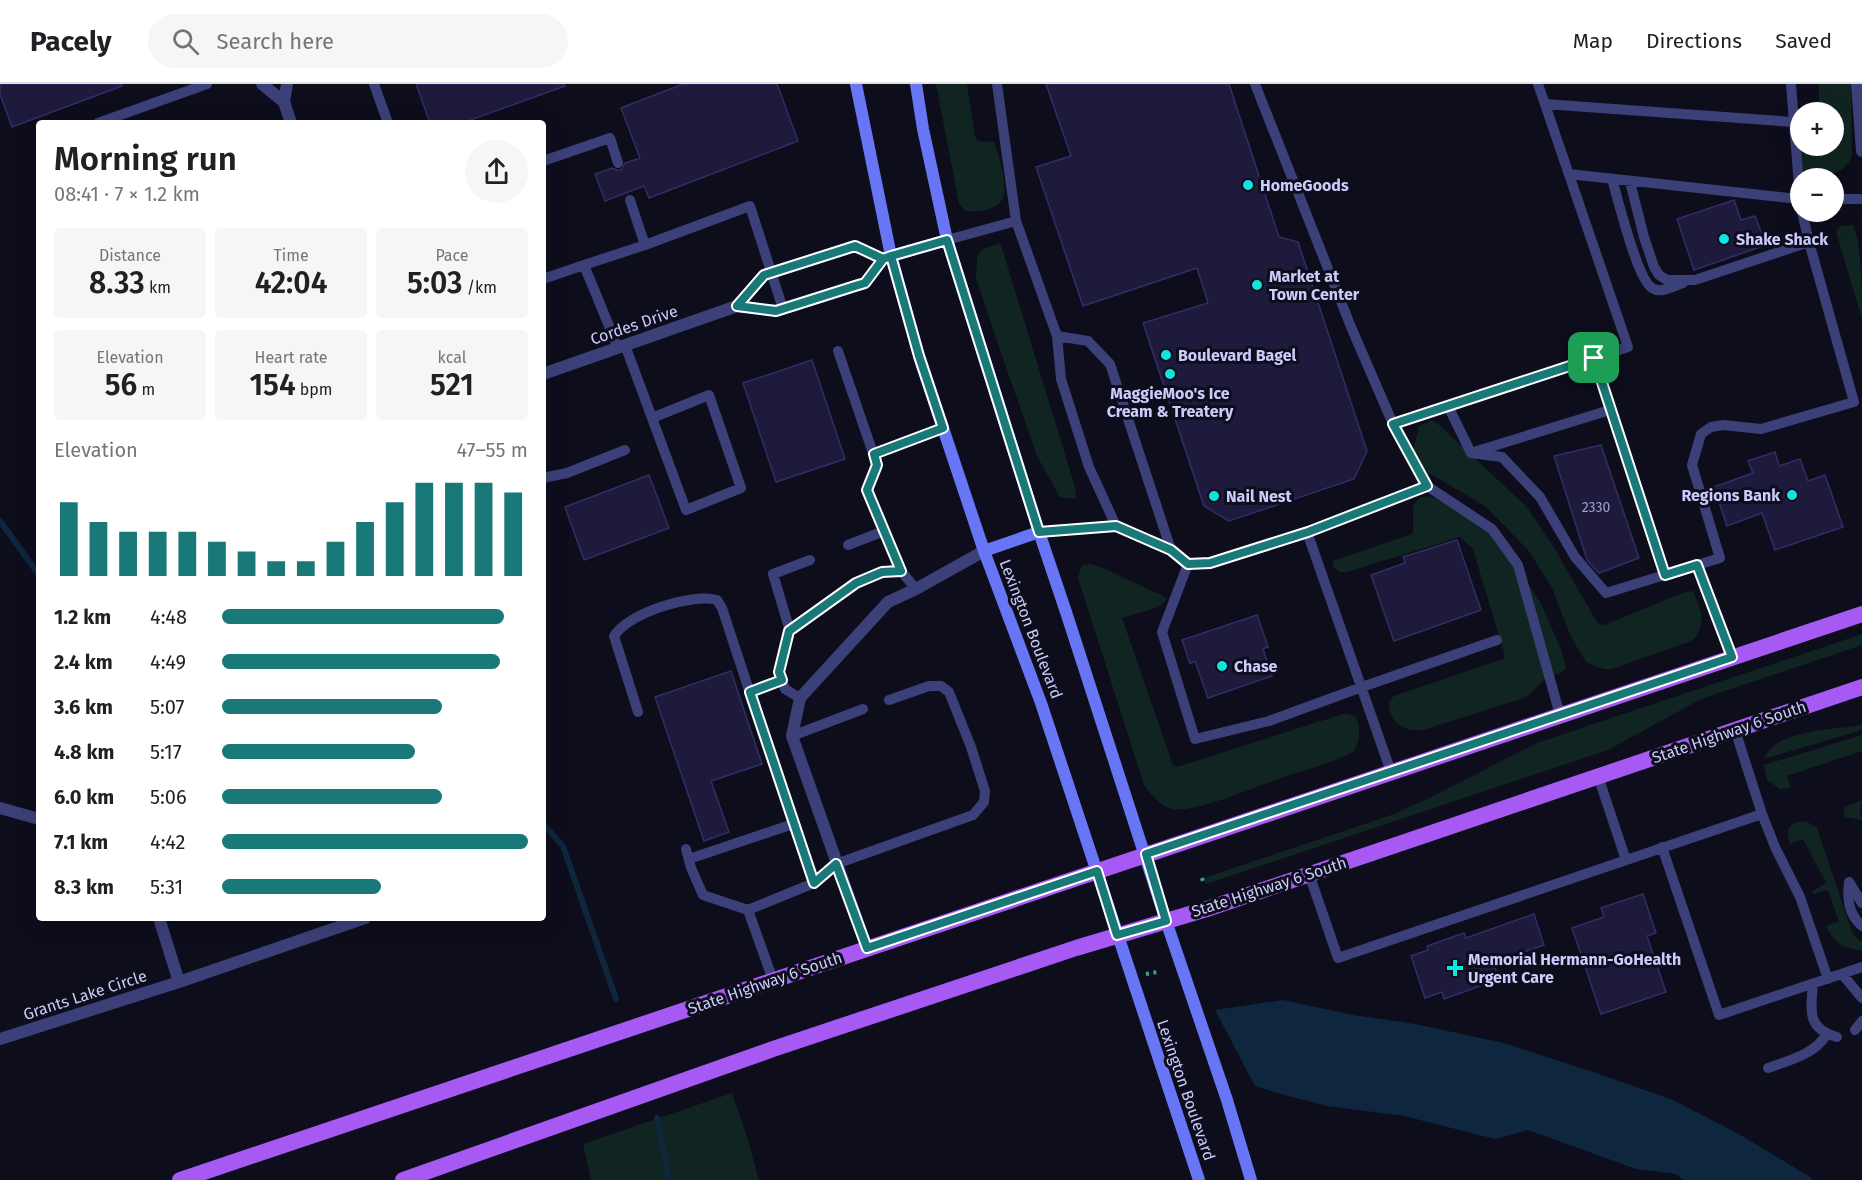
<!DOCTYPE html>
<meta charset="utf-8">
<style>
:root{--surface:#fff;--page:#f6f6f6;--text:#202124;--muted:#757577;--line:#e0e0e0;--accent:#187978}
body{margin:0;font-family:"Fira Sans",sans-serif;background:var(--page);color:var(--text);height:100vh;display:flex;flex-direction:column;font-size:22px;white-space:nowrap}
*{box-sizing:border-box;margin:0}
p{font-size:20px;color:var(--muted)}
.icon{flex:none;width:33px;height:33px;fill:none;stroke:currentColor;stroke-width:2;stroke-linecap:round;stroke-linejoin:round}
.map{position:relative;flex:1;overflow:hidden}
.sheet{position:absolute;left:36px;top:36px;width:510px;height:801px;display:flex;flex-direction:column;background:var(--surface);border-radius:6px;box-shadow:0 6px 24px #0002}
.sheet>*{flex:none}
.fabs{position:absolute;left:1790px;top:18px;display:grid;gap:12px}
.fabs a{display:grid;place-items:center;width:54px;height:54px;border-radius:50%;background:var(--surface);box-shadow:0 6px 24px #0002;font-size:30px}
.pin{position:absolute;display:grid;place-items:center;width:51px;height:51px;color:#fff;margin:-26px;border-radius:12px;box-shadow:0 3px 9px #0006}
.round{display:grid;place-items:center;flex:none;width:63px;height:63px;border-radius:32px;background:var(--page)}
.head{display:flex;align-items:center;justify-content:space-between;height:102px;padding:0 18px}
h1{font-size:33px;font-weight:600;line-height:45px}
.figures{display:grid;grid-template-columns:repeat(3,1fr);gap:9px;height:102px;padding:6px 18px}
.figures div{display:grid;align-content:center;border-radius:6px;background:var(--page);text-align:center}
.figures b{font-size:30px;font-weight:600}
.figures small{font-size:16px;font-weight:400}
.figures p{font-size:16px}
.chart{height:168px;padding:12px 18px}
.chart p{display:flex;justify-content:space-between}
.chart svg{width:100%;height:108px;margin-top:6px;stroke:var(--accent);stroke-width:6}
ul{padding:0 18px;list-style:none;font-size:20px}
li{display:grid;grid-template-columns:96px 72px 1fr;align-items:center;height:45px}
li i{height:15px;border-radius:8px;background:var(--accent)}
header{display:flex;align-items:center;gap:36px;box-sizing:border-box;height:84px;padding:0 30px;background:var(--surface);border-bottom:2px solid var(--line)}
header strong{font-size:28px}
nav{display:flex;gap:33px;margin-inline-start:auto;font-size:21px}
.search{width:420px;height:54px;background:var(--page);display:flex;align-items:center;gap:15px;box-sizing:border-box;padding:0 21px;border-radius:33px;color:var(--muted);font-size:22px}
.map>svg:first-child{display:block}
</style>
<header>
<strong>Pacely</strong>
<div class="search"><svg class="icon" aria-label="search" viewBox="0 0 24 24"><circle cx="10" cy="10" r="6"/><path d="M15 15l6 6"/></svg>Search here</div>
<nav><a>Map</a><a>Directions</a><a>Saved</a></nav>
</header>
<div class="map">
<svg width="1862" height="1096" viewBox="0 0 1862 1096">
<rect width="100%" height="100%" fill="#0d0d1c"/>
<path fill="#102522" d="M 936,0 L 967,0 L 975,53 C 980,61 986,56 994,58 C 999,70 1009,104 1002,116 C 995,127 978,128 966,127 L 959,120 Z
M 1819,0 L 1851,0 L 1852,72 C 1845,92 1819,94 1800,94 L 1796,65 L 1818,66 L 1820,62 L 1833,62 L 1833,28 L 1819,28 Z
M 1852,141 C 1862,153 1862,214 1862,235 L 1837,151 L 1837,145 L 1840,142 Z
M 998,160 L 1001,161 L 1075,403 L 1076,415 L 1060,413 L 1037,372 L 999,263 L 976,194 L 977,172 L 983,165 Z
M 1430,337 L 1433,337 L 1438,340 L 1526,422 L 1553,462 L 1597,538 L 1601,541 L 1607,540 L 1685,508 L 1693,507 C 1701,525 1708,543 1691,557 L 1612,585 L 1604,585 L 1592,581 L 1586,578 L 1578,565 L 1569,548 L 1552,504 L 1529,467 L 1485,422 L 1422,385 L 1413,367 L 1419,342 Z
M 1428,412 L 1437,415 L 1494,450 L 1541,519 L 1562,568 L 1566,584 C 1562,591 1555,589 1548,593 C 1539,598 1534,609 1524,614 L 1423,646 C 1405,648 1387,638 1389,617 L 1394,612 L 1503,575 L 1505,572 L 1473,465 L 1460,453 L 1347,488 L 1340,488 L 1334,484 L 1332,477 L 1412,450 L 1413,446 L 1413,422 L 1419,414 Z
M 1090,480 L 1103,484 L 1165,513 L 1166,516 L 1159,523 L 1122,534 L 1173,681 L 1177,683 L 1343,630 L 1348,630 L 1356,633 C 1361,645 1360,656 1354,667 C 1333,680 1306,685 1284,693 C 1260,701 1193,730 1172,725 C 1160,722 1151,710 1144,701 L 1078,494 L 1082,481 Z
M 1862,550 L 1862,561 L 1701,615 L 1608,666 L 1206,800 L 1204,794 L 1394,730 L 1427,715 L 1537,659 Z
M 1862,641 L 1862,646 L 1764,675 C 1775,645 1835,646 1862,641 Z
M 1862,651 L 1862,667 L 1787,692 L 1791,704 L 1779,705 L 1770,697 L 1768,699 L 1764,681 Z
M 1862,716 L 1860,727 L 1862,736 L 1845,733 L 1843,728 L 1845,723 Z
M 1801,737 L 1808,738 L 1814,743 L 1816,741 L 1852,848 L 1857,855 L 1862,858 L 1862,866 C 1845,866 1833,858 1826,842 L 1839,838 L 1828,806 L 1814,810 L 1811,808 L 1826,799 L 1803,755 L 1790,760 L 1788,753 L 1788,745 L 1794,739 Z
M 732,1009 L 747,1053 L 759,1096 L 591,1096 L 583,1060 Z"/>
<path fill="#0e263e" d="M 1283,916 L 1353,931 L 1415,940 L 1504,959 L 1599,990 L 1673,1016 L 1739,1050 L 1810,1093 L 1813,1096 L 1683,1096 L 1676,1090 L 1636,1085 L 1528,1046 L 1495,1055 L 1404,1032 L 1327,1022 L 1284,1011 L 1255,1002 L 1215,926 Z"/>
<g fill="none" stroke-linecap="round" stroke-linejoin="round">
<path stroke="#0e263e" stroke-width="6" d="M 0,437 L 39,491
M 543,740 L 563,762 L 616,915
M 657,1034 L 669,1096"/>
</g>
<path fill="#1d1a3c" stroke="#322d66" stroke-width="1.5" d="M 0,0 L 121,0 L 122,2 L 12,43 L 0,10 Z
M 416,0 L 564,0 L 565,2 L 462,39 L 430,39 Z
M 683,0 L 777,0 L 798,57 L 649,114 L 644,102 L 605,117 L 595,90 L 612,84 L 616,86 L 621,86 L 625,79 L 640,74 L 621,24 Z
M 1046,0 L 1229,0 L 1279,153 L 1298,158 L 1367,367 L 1354,395 L 1229,437 L 1204,422 L 1143,239 L 1208,219 L 1197,184 L 1083,222 L 1036,83 L 1071,72 Z
M 1734,116 L 1741,136 L 1755,132 L 1766,161 L 1694,186 L 1677,135 Z
M 812,276 L 845,375 L 776,398 L 743,299 Z
M 1601,361 L 1639,474 L 1599,489 L 1587,476 L 1554,372 Z
M 1775,368 L 1779,382 L 1800,375 L 1808,397 L 1825,391 L 1843,443 L 1775,466 L 1762,429 L 1727,442 L 1714,403 L 1753,389 L 1748,377 Z
M 649,391 L 669,444 L 584,476 L 565,423 Z
M 1457,456 L 1481,526 L 1394,557 L 1371,491 L 1405,479 L 1403,473 Z
M 1257,531 L 1268,563 L 1263,565 L 1272,592 L 1208,614 L 1195,577 L 1190,580 L 1182,556 Z
M 731,587 L 762,680 L 711,697 L 729,748 L 704,757 L 655,613 Z
M 1643,810 L 1656,849 L 1647,852 L 1666,908 L 1601,930 L 1572,844 L 1604,833 L 1601,824 Z
M 1534,830 L 1544,861 L 1493,879 L 1497,889 L 1481,894 L 1483,901 L 1444,915 L 1442,908 L 1425,914 L 1411,872 L 1428,866 L 1427,862 L 1464,849 L 1466,854 Z"/>
<g fill="none" stroke-linecap="round" stroke-linejoin="round">
<path stroke="#34a691" stroke-width="4" stroke-dasharray="3 4.5" stroke-linecap="butt" d="M 1202,794 L 1204,801
M 1146,890 L 1157,888"/>
<path stroke="#3b4078" stroke-width="10" d="M 374,0 L 388,39
M 997,0 L 1016,137
M 1255,0 L 1351,243 L 1393,340 L 1427,402 L 1492,445 L 1518,481 L 1560,631
M 1791,0 L 1800,115
M 1545,20 L 1793,38
M 98,39 L 207,0
M 543,77 L 610,54 L 618,79
M 1569,90 L 1799,115 L 1800,118
M 1612,95 C 1618,115 1637,195 1652,204 C 1661,210 1674,202 1683,199
M 1630,98 L 1644,153 L 1654,183 L 1659,191 L 1667,196 L 1695,196 L 1809,158
M 1833,115 L 1862,115
M 630,116 L 645,161
M 947,156 L 1016,137 L 1057,252 L 1061,295 L 1089,383 L 1116,442
M 584,181 L 645,161 L 750,122 L 783,225
M 543,195 L 584,181 L 618,264
M 1057,252 L 1088,257 L 1110,280 L 1171,466
M 625,261 L 686,426 L 741,404 L 709,311 L 652,334
M 838,267 L 877,381 L 867,406 L 901,487
M 1594,274 L 1665,491
M 1448,322 L 1471,369
M 1393,340 L 1628,263 L 1538,0
M 1477,367 L 1610,326
M 1471,369 L 1502,373 L 1540,413 L 1575,473 L 1606,509 L 1697,481 L 1732,574
M 874,370 L 943,344
M 543,394 L 567,389 L 625,366
M 1039,448 L 1116,442 L 1171,466 L 1188,480 L 1210,479 L 1307,448 L 1427,402
M 1307,448 L 1391,688
M 848,461 L 884,447
M 1188,480 L 1162,548 L 1195,655 L 1269,637 L 1362,603 L 1497,556
M 1697,481 L 1720,474 L 1692,381 L 1701,350 L 1711,343 L 1723,341 L 1761,345 L 1854,318 L 1809,158 L 1802,128
M 790,547 L 773,490 L 810,476
M 750,608 L 782,596
M 800,614 L 785,605 L 779,588 L 790,547 L 856,499 L 882,488 L 901,487 L 916,505
M 638,628 L 614,552 C 628,529 692,509 717,516 L 722,524 L 793,740
M 1735,646 L 1762,730 L 1775,763 L 1800,813 L 1828,895
M 792,652 L 863,625
M 1598,692 L 1626,776
M 1662,763 L 1719,931 L 1862,883
M 686,765 L 691,784 L 703,811 L 748,826
M 689,775 L 793,740 L 814,799
M 1309,790 L 1338,874 L 1762,730
M 1849,798 C 1847,814 1848,830 1862,842
M 1849,798 L 1862,819
M 1842,890 L 1862,914
M 773,896 L 748,826 L 814,799 L 836,780 L 973,731 L 984,718 L 985,707 L 971,663 L 949,608 L 941,602 L 929,602 L 889,616
M 1813,900 C 1811,925 1806,945 1837,953
M 1855,946 L 1862,937
M 1768,984 C 1790,976 1814,971 1827,950"/>
<path stroke="#3b4078" stroke-width="12" d="M 262,0 L 284,18
M 287,0 L 284,18 L 291,39
M 737,222 L 764,191 L 843,166 L 855,162 L 883,175
M 543,290 L 737,222 L 776,227 L 865,199 L 883,175 L 891,172
M 0,724 L 39,735
M 159,834 L 179,898
M 867,864 L 792,652 L 800,614 L 888,518 L 916,505 L 984,467
M 0,955 L 179,898 L 365,834"/>
<path stroke="#3b4078" stroke-width="12" d="M 1857,0 L 1862,67"/>
<path stroke="#6876f5" stroke-width="12" d="M 856,0 L 891,172 L 919,272 L 984,467 L 1041,619 L 1199,1096
M 916,0 L 923,45 L 947,156 L 1039,448 L 1066,528 L 1166,837 L 1227,1016 L 1251,1096
M 891,172 L 947,156
M 984,467 L 1039,448"/>
<path stroke="#a759f4" stroke-width="16" d="M 180,1096 L 1862,530
M 403,1096 L 773,965 L 1076,864 L 1210,824 L 1862,603"/>
</g>
<g fill="none" stroke-linecap="round" stroke-linejoin="round">
<defs>
<path id="route" d="M 1594,274 L 1393,340 L 1427,402 L 1308,448 L 1210,479 L 1188,480 L 1171,466 L 1116,442 L 1039,448 L 947,156 L 891,172 L 883,175 L 865,199 L 855,202 L 776,227 L 737,222 L 764,191 L 855,162 L 883,175 L 891,172 L 919,272 L 943,344 L 874,370 L 877,381 L 867,406 L 901,487 L 882,488 L 856,499 L 789,547 L 779,588 L 782,596 L 750,608 L 814,799 L 836,780 L 867,864 L 1097,787 L 1117,851 L 1166,837 L 1146,770 L 1732,573 L 1697,481 L 1665,491 L 1594,274"/>
</defs>
<use href="#route" stroke="#fff" stroke-width="12"/>
<use href="#route" stroke="#187978" stroke-width="8"/>
</g>
<g fill="#0fe4df" stroke="#0d0d1c" stroke-width="2">
<circle cx="1248" cy="101" r="6"/>
<circle cx="1724" cy="155" r="6"/>
<circle cx="1257" cy="201" r="6"/>
<circle cx="1166" cy="271" r="6"/>
<circle cx="1170" cy="290" r="6"/>
<circle cx="1792" cy="411" r="6"/>
<circle cx="1214" cy="412" r="6"/>
<circle cx="1222" cy="582" r="6"/>
<path d="M1452 875h6v6h6v6h-6v6h-6v-6h-6v-6h6z"/>
</g>
<g text-anchor="middle" dominant-baseline="central" stroke-width="6" stroke-linejoin="round" paint-order="stroke">
<g font-size="14" fill="#a09fcc">
<text x="1596" y="423">2330</text>
</g>
<g font-size="16" font-weight="bold" fill="#cbcbfc" stroke="#0d0d1c" text-anchor="start">
<text x="1260" y="101">HomeGoods</text>
<text x="1736" y="155">Shake Shack</text>
<text x="1269" y="192">Market at<tspan x="1269" dy="18">Town Center</tspan></text>
<text x="1178" y="271">Boulevard Bagel</text>
<text x="1170" y="309" text-anchor="middle">MaggieMoo's Ice<tspan x="1170" dy="18">Cream &amp; Treatery</tspan></text>
<text x="1780" y="411" text-anchor="end">Regions Bank</text>
<text x="1226" y="412">Nail Nest</text>
<text x="1234" y="582">Chase</text>
<text x="1468" y="875">Memorial Hermann-GoHealth<tspan x="1468" dy="18">Urgent Care</tspan></text>
</g>
<g font-size="16" fill="#cbcbfc" stroke="#0d0d1c">
<text transform="translate(634 241) rotate(-19)">Cordes Drive</text>
<text transform="translate(1031 545) rotate(69)">Lexington Boulevard</text>
<text transform="translate(1729 648) rotate(-19)">State Highway 6 South</text>
<text transform="translate(1269 803) rotate(-18)">State Highway 6 South</text>
<text transform="translate(765 899) rotate(-19)">State Highway 6 South</text>
<text transform="translate(85 911) rotate(-18)">Grants Lake Circle</text>
<text transform="translate(1186 1006) rotate(71)">Lexington Boulevard</text>
</g>
</g>
</svg>
<div class="fabs">
<a>+</a>
<a>−</a>
</div>
<div class="pin" style="left:1594px;top:274px;background:#1e9e55"><svg class="icon" aria-label="arrive" viewBox="0 0 24 24"><path d="M6 21V4h12l-3 4 3 4H6"/></svg></div>
<section class="sheet">
<div class="head"><div><h1>Morning run</h1><p>08:41 · 7 × 1.2 km</p></div><a class="round"><svg class="icon" aria-label="share" viewBox="0 0 24 24"><path d="M12 15V3M7 8l5-5 5 5M5 13v7h14v-7"/></svg></a></div>
<div class="figures">
<div><p>Distance</p><b>8.33<small> km</small></b></div>
<div><p>Time</p><b>42:04</b></div>
<div><p>Pace</p><b>5:03<small> /km</small></b></div>
</div>
<div class="figures">
<div><p>Elevation</p><b>56<small> m</small></b></div>
<div><p>Heart rate</p><b>154<small> bpm</small></b></div>
<div><p>kcal</p><b>521</b></div>
</div>
<div class="chart"><p><span>Elevation</span>47–55 m</p>
<svg viewBox="0 0 160 44" preserveAspectRatio="none"><path d="M5 44V14M15 44V22M25 44V26M35 44V26M45 44V26M55 44V30M65 44V34M75 44V38M85 44V38M95 44V30M105 44V22M115 44V14M125 44V6M135 44V6M145 44V6M155 44V10"/></svg>
</div>
<ul>
<li><b>1.2 km</b>4:48<i style="width:92%"></i></li>
<li><b>2.4 km</b>4:49<i style="width:91%"></i></li>
<li><b>3.6 km</b>5:07<i style="width:72%"></i></li>
<li><b>4.8 km</b>5:17<i style="width:63%"></i></li>
<li><b>6.0 km</b>5:06<i style="width:72%"></i></li>
<li><b>7.1 km</b>4:42<i style="width:100%"></i></li>
<li><b>8.3 km</b>5:31<i style="width:52%"></i></li>
</ul>
</section>
</div>
